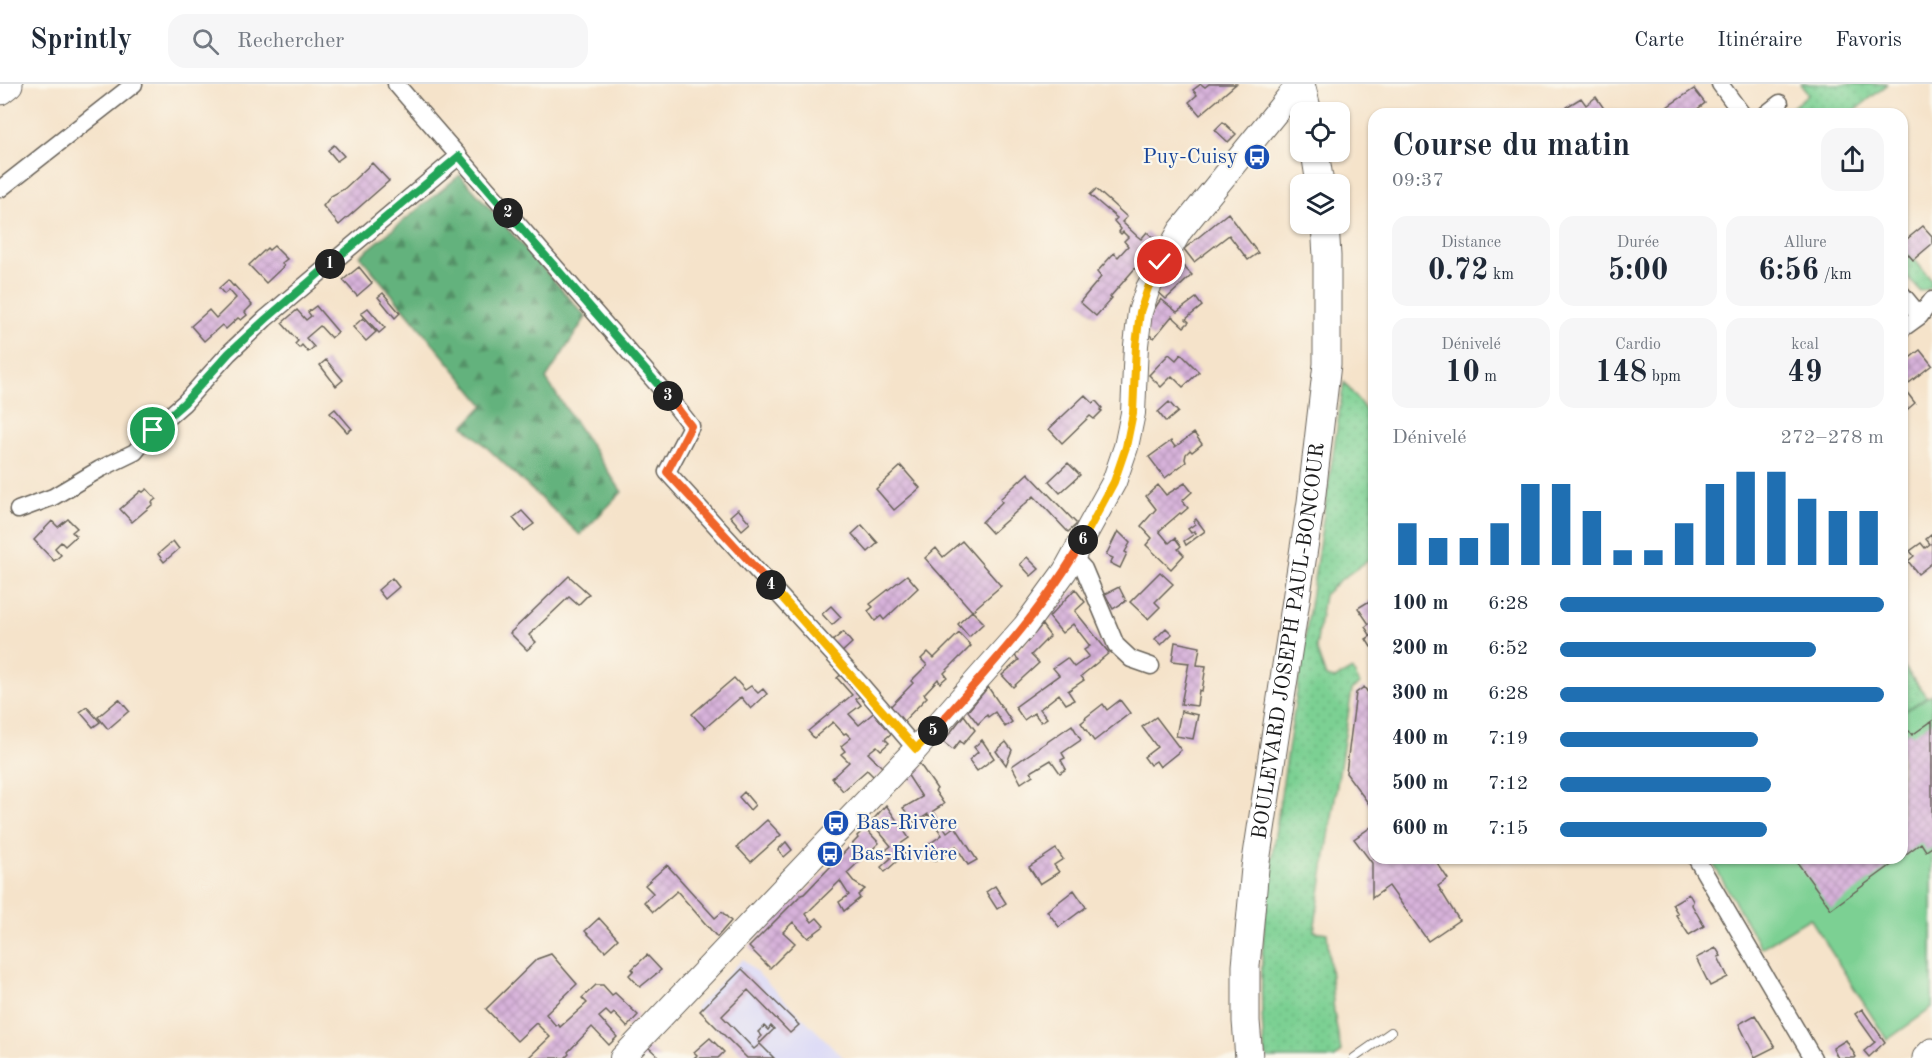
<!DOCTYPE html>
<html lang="fr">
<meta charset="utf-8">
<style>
:root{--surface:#fff;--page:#f6f6f7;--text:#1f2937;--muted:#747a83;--line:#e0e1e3;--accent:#1f6fb2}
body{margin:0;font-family:"Old Standard TT",serif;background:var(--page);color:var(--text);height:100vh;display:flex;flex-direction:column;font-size:22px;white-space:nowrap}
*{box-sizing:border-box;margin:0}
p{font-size:20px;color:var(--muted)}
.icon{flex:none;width:33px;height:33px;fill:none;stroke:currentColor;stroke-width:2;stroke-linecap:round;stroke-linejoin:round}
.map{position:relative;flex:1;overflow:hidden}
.details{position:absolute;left:1368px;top:24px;width:540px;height:756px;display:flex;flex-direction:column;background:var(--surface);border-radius:18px;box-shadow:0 2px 4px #0004}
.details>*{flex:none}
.controls{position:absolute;left:1290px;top:18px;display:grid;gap:12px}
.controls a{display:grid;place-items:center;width:60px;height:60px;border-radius:12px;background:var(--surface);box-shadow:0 2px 4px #0004;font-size:30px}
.pin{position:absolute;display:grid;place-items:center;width:51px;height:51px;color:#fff;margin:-26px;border:3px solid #fff;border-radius:50%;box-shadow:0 2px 6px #0007}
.km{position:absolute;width:30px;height:30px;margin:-15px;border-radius:50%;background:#222;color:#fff;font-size:16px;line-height:30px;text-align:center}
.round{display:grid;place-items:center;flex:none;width:63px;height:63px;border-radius:18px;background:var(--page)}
.head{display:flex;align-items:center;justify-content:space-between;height:102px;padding:0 24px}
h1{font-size:33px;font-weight:800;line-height:45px}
.figures{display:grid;grid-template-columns:repeat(3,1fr);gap:9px;height:102px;padding:6px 24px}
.figures div{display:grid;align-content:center;border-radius:15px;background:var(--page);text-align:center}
.figures b{font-size:30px;font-weight:800}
.figures small{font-size:16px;font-weight:400}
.figures p{font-size:16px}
.chart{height:168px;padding:12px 24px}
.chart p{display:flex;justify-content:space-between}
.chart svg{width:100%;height:108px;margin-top:6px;stroke:var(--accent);stroke-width:6}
ul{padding:0 24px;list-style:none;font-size:20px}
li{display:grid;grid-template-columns:96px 72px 1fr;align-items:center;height:45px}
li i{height:15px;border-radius:8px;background:var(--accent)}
header{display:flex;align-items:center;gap:36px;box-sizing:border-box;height:84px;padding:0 30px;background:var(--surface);border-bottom:2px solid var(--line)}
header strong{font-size:28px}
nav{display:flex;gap:33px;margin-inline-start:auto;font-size:21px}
.search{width:420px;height:54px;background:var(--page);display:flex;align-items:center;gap:15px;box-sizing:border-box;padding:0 21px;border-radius:18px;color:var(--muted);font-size:22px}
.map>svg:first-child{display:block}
</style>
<header>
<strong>Sprintly</strong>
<div class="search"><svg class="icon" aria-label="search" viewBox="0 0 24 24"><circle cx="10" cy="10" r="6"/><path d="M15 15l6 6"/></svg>Rechercher</div>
<nav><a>Carte</a><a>Itinéraire</a><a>Favoris</a></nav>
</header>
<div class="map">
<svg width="1932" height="974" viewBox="0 0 1932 974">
<defs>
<pattern id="grass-dots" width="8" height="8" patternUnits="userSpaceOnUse" patternTransform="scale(1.5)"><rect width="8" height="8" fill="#7bd093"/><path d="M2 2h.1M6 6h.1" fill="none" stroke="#6ab27e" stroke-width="1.8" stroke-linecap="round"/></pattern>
<pattern id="forest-firs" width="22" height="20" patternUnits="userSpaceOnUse" patternTransform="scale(1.5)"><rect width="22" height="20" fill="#64b27d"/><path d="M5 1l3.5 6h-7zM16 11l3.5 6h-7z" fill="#529066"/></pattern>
<pattern id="building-cross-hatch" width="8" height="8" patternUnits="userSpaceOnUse" patternTransform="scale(1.5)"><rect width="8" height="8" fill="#d7b2da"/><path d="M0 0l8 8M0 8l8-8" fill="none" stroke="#b898ba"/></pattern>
</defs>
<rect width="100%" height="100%" fill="#fbf7ec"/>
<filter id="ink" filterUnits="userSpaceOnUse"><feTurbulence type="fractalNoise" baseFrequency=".0167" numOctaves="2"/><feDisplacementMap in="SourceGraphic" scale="12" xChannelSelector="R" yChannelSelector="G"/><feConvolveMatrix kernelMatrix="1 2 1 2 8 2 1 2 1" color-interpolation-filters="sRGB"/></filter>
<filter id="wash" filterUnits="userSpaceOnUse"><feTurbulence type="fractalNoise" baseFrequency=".008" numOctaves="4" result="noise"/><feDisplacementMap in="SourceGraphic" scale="24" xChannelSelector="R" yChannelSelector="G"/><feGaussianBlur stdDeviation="1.35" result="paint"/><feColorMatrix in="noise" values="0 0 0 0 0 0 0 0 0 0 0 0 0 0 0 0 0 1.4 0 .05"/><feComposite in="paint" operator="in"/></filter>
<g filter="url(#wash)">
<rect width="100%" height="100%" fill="#f5e3ca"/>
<path fill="#d8d7f8" d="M 743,875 L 844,974 L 746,974 L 695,924 Z"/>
<path fill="url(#grass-dots)" stroke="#4c7658" stroke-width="1.5" d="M 1800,0 L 1886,0 L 1887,1 L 1850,30 L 1784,30 L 1808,10 Z
M 1902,160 L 1932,197 L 1932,204 L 1920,207 L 1902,188 Z
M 1344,298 L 1374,337 L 1374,472 L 1339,497 L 1324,511 L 1316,564 L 1326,593 L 1335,595 L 1352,585 L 1360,600 L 1352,606 L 1314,847 L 1327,849 L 1334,928 L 1341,967 L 1335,974 L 1268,974 L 1265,970 C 1253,864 1274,758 1290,653 C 1308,535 1326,416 1344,298 Z
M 1902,580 L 1927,613 L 1902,629 Z"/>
<path fill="url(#forest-firs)" stroke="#40674c" stroke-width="1.5" d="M 460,91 L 586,233 L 546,295 L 622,408 L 580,451 L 464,342 L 484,321 L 360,172 Z"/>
<path fill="#7bd093" stroke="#4c7658" stroke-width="1.5" d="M 1932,610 L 1932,924 L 1887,956 L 1810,834 L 1761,864 L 1710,774 L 1902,774 L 1902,629 Z"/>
<g id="blocks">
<path fill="url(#building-cross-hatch)" d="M 1201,0 L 1205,3 L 1209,0 L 1236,0 L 1200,31 L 1189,18 L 1197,11 L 1193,6 Z
M 1694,5 L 1705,19 L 1691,30 L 1668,30 L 1664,25 Z
M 1596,13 L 1605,26 L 1599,30 L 1560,30 L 1558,28 L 1581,14 L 1586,21 Z
M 1223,38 L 1236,50 L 1228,58 L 1215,46 Z
M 334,61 L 344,72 L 337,77 L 328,66 Z
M 372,79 L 389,97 L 339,141 L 323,122 L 331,112 L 344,105 Z
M 1096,105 L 1127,133 L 1122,138 L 1137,152 L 1141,155 L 1147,148 L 1158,158 L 1110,213 L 1112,214 L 1096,232 L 1080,218 L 1101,193 L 1097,188 L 1114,169 L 1118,173 L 1128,162 L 1124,157 L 1128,153 L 1123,148 L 1121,150 L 1119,148 L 1121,145 L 1114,137 L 1117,134 L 1090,111 Z
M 1228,129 L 1258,169 L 1248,176 L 1229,151 L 1194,178 L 1184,165 Z
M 1923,142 L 1932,152 L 1932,160 L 1913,176 L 1902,163 L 1902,159 Z
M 274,162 L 287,175 L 282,179 L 284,182 L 266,199 L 249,181 L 267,164 L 269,166 Z
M 1179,178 L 1192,191 L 1166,215 L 1156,206 L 1169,193 L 1166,191 Z
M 359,183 L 372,199 L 357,212 L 343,196 Z
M 228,196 L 233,202 L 234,201 L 252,221 L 245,228 L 247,231 L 241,236 L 238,234 L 226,245 L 222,241 L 204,257 L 191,242 L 209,226 L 216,234 L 236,214 L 229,206 L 224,210 L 219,204 Z
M 383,209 L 400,229 L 395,234 L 378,213 Z
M 1196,214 L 1202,222 L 1186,235 L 1189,238 L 1184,243 L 1172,232 L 1154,254 L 1148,250 L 1145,239 L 1161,215 L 1177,228 Z
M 316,222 L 338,248 L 331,254 L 320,242 L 306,254 L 314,263 L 308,268 L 302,261 L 299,264 L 295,260 L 298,257 L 282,239 L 297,226 L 306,236 L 311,232 L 308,228 Z
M 368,224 L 385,244 L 379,249 L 361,229 Z
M 363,234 L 376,248 L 366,257 L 353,243 Z
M 1920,266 L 1932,281 L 1909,299 L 1907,296 L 1902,300 L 1902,277 L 1903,279 Z
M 1169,270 L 1176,276 L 1181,270 L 1199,288 L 1183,303 L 1172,292 L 1161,303 L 1149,291 Z
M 326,276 L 343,296 L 336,302 L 320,281 Z
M 1902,302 L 1915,319 L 1902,330 Z
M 1085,311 L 1093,319 L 1096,317 L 1102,324 L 1100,326 L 1102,327 L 1094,335 L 1090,332 L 1062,359 L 1049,345 Z
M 1169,318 L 1178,328 L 1166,338 L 1158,328 Z
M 335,325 L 352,345 L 347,348 L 330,329 Z
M 1194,349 L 1202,360 L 1192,368 L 1190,366 L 1186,370 L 1185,375 L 1186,378 L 1165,394 L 1149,373 L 1171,357 L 1175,363 Z
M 1068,379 L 1080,391 L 1060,409 L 1049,397 Z
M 901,382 L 920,404 L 894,426 L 876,405 Z
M 1028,389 L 1077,440 L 1068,448 L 1034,412 L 992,449 L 982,438 L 1002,418 L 1000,415 Z
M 1185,399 L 1192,408 L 1182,417 L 1188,424 L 1181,430 L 1180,429 L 1159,447 L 1169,459 L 1175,454 L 1181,462 L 1178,465 L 1184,471 L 1171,485 L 1146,461 L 1152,454 L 1141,442 L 1156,425 L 1146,412 L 1158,401 L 1166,411 Z
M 147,405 L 156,415 L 152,418 L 153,420 L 132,438 L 120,425 L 141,407 L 143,408 Z
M 738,425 L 750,439 L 742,446 L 730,432 Z
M 522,427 L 534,440 L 524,447 L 513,434 Z
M 68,435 L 77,444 L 72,448 L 76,452 L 65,462 L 61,458 L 55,464 L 61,471 L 54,477 L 34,456 L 52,437 L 58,443 Z
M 1196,435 L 1205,447 L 1186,461 L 1184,457 L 1196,449 L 1194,447 L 1191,449 L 1188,445 L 1195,440 L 1194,437 Z
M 862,441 L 878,459 L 868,468 L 852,450 Z
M 1118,447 L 1130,459 L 1125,468 L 1127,469 L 1120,484 L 1110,479 L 1113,474 L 1106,471 Z
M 1932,450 L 1932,479 L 1918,490 L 1908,477 L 1914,472 L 1910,467 L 1921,459 L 1925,464 L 1930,460 L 1926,455 Z
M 173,457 L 179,465 L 164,478 L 158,470 Z
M 962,457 L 1001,502 L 972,527 L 925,474 L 936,464 L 943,473 Z
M 1027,473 L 1039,485 L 1031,492 L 1020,480 Z
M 1160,488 L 1173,500 L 1155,518 L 1160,523 L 1148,535 L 1130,518 Z
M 907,491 L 918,504 L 884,536 L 881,532 L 875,537 L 868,527 L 873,523 L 870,520 Z
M 569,492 L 589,510 L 578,521 L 569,513 L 529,551 L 536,558 L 527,566 L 510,549 Z
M 392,494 L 399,503 L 385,515 L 378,506 Z
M 1119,503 L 1126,517 L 1113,525 L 1105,510 Z
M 1075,505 L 1085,518 L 1075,527 L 1109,569 L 1081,592 L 1084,596 L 1068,607 L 1074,616 L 1066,620 L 1059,610 L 1040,625 L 1047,634 L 1041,638 L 1034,629 L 1024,636 L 1015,623 L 1059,591 L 1053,584 L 1067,574 L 1074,583 L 1089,572 L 1084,566 L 1090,562 L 1073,540 L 1062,549 L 1049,533 Z
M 1371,516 L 1374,521 L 1374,561 L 1371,563 L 1366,555 L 1371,552 L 1365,543 L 1369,540 L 1358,524 Z
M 831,522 L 841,533 L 832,541 L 822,530 Z
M 972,527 L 984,539 L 969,553 L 958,540 Z
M 1042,541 L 1050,552 L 1031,571 L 1039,579 L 1013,603 L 1002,591 L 1019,576 L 1015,572 Z
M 1166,544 L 1172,550 L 1161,561 L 1155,555 Z
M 843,548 L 852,559 L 840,570 L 830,559 Z
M 959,549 L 971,562 L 944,589 L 947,593 L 940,599 L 938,595 L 924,610 L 927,613 L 900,641 L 887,626 L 913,599 L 911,597 L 927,581 L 921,575 L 928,568 L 934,574 Z
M 1175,558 L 1200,563 L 1197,581 L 1206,582 L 1202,607 L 1199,606 L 1197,622 L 1181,620 L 1189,579 L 1172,577 Z
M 844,588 L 861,611 L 856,615 L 861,621 L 849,630 L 859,641 L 877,626 L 895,646 L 885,655 L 889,659 L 881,666 L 877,662 L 868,669 L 884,685 L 875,694 L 867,686 L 843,707 L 832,694 L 849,678 L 841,670 L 845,667 L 841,662 L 851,654 L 846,649 L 844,650 L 833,638 L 814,654 L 808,647 L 852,611 L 837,594 Z
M 734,594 L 745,606 L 751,602 L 758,609 L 763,605 L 767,610 L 751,625 L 741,613 L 705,644 L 692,630 Z
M 988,603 L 1012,638 L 1005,643 L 995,628 L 988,633 L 987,631 L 978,640 L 968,627 Z
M 1364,603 L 1374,617 L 1374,727 L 1346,689 L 1356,609 Z
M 119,615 L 129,627 L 108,645 L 98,633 Z
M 1120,616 L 1130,629 L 1094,657 L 1081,639 L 1086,635 L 1085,634 L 1103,620 L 1107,626 Z
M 87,623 L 100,638 L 93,643 L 80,628 Z
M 1181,627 L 1198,631 L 1193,655 L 1176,652 Z
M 964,631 L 975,646 L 963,660 L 960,657 L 953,666 L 943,658 Z
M 1156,633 L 1181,666 L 1160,683 L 1156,677 L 1150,681 L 1144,673 L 1157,663 L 1142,643 Z
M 1932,637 L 1932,763 L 1926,767 L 1921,759 L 1902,773 L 1902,652 L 1909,647 L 1912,651 Z
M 1072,641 L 1081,656 L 1062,669 L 1065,674 L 1061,676 L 1066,685 L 1060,689 L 1051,676 L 1031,688 L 1033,691 L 1021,699 L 1012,682 Z
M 982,656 L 994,674 L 977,687 L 969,676 L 978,668 L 974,663 Z
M 1006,658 L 1012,666 L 1006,681 L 996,667 Z
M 919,679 L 937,705 L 935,707 L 944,720 L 933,727 L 947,748 L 955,742 L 977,776 L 968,781 L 956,762 L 935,777 L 925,763 L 942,751 L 928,730 L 915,739 L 903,724 L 922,713 L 907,690 Z
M 744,708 L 755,721 L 750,726 L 739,713 Z
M 886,721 L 909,754 L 899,761 L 905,770 L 885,788 L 881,783 L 891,774 L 886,766 L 891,762 L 871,738 Z
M 767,736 L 781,751 L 751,778 L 737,763 Z
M 1374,741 L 1374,774 L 1434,774 L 1448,795 L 1438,802 L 1459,836 L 1428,857 L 1389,802 L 1372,814 L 1372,779 L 1354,755 Z
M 865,744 L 879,759 L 847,789 L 855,799 L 865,805 L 858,811 L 860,814 L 844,827 L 839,818 L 849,811 L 840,797 L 806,830 L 812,838 L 817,834 L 824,842 L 808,854 L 793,838 L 783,848 L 795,859 L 770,884 L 749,863 L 801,811 L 804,810 L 858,754 L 857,752 Z
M 786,758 L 792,766 L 784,773 L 778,766 Z
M 1056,765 L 1063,775 L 1054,781 L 1059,788 L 1040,800 L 1029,783 Z
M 1794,774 L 1901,774 L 1831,825 Z
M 667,781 L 715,834 L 722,828 L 731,837 L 717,853 L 677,807 L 653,828 L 644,818 L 653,809 L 645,801 Z
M 995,802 L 1006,819 L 997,825 L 986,808 Z
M 1074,806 L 1086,823 L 1059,843 L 1047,827 Z
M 1689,810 L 1693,817 L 1692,821 L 1704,842 L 1689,851 L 1676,831 L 1678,830 L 1672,820 Z
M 599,834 L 618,855 L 605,867 L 585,847 Z
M 1716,864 L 1721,872 L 1718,873 L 1728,893 L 1710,902 L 1696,874 Z
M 551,870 L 577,900 L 546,930 L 556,942 L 558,940 L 560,943 L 587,919 L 582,914 L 596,901 L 603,901 L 612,911 L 615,909 L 638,931 L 627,943 L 614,929 L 611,932 L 606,927 L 599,933 L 617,953 L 609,961 L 592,943 L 568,968 L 569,970 L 565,974 L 528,974 L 550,953 L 536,939 L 517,957 L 486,925 L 537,875 Z
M 647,871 L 661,886 L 640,903 L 629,891 L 634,886 L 632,885 Z
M 742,885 L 799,941 L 790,949 L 748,906 L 722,932 L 754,965 L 760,960 L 774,974 L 747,974 L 700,927 Z
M 1862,925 L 1885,958 L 1869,973 L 1864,967 L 1875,958 L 1855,930 Z
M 1755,931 L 1775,963 L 1755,973 L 1739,940 Z
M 764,942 L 768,946 L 771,942 L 774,945 L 760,959 L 758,956 L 762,952 L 758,948 Z
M 710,954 L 724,968 L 718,974 L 694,974 L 697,971 L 694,968 Z
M 1846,956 L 1856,973 L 1855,974 L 1838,974 L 1833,964 Z
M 648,963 L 660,974 L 637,974 Z"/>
</g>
</g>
<g filter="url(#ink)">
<use href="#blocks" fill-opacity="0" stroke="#686259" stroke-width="1.5"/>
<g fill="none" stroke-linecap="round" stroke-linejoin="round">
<defs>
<path id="lane" d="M 1354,974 L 1391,948"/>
<path id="street" d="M 396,0 L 670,315 L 691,342 L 667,388 L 862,602 L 916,665
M 1720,0 L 1742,30
M 1766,30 L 1780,19
M 0,105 L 134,0
M 1902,210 L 1920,232
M 1902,245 L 1920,232 L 1932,216
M 18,426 L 53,413 L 100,385 L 135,368 L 153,346 L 184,319 L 229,269 L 265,235 L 459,72
M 1073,473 L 1084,485 L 1116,561 L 1131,575 L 1151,582
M 1696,774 L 1813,974"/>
<path id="secondary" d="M 622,974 L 916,665 L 1025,542 L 1065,487 L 1114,398 L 1126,363 L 1133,329 L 1136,261 L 1140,228 L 1148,204 L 1180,147 L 1299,0"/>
<g id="primary">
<path d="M 1301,0 L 1308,28"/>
<path d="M 0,7 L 9,0"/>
<path d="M 1315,68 L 1320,100"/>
<path id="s1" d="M 1249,974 L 1246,937 L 1246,882 L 1255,784 L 1311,418 L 1327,280 L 1327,172 L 1325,140"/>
<path d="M 1926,974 L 1932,968"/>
</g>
</defs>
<use href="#lane" stroke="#686259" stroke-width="10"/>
<use href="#street" stroke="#686259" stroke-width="19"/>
<use href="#secondary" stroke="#686259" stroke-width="26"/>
<use href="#primary" stroke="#686259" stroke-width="29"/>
<use href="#lane" stroke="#fff" stroke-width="8"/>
<use href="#street" stroke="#fff" stroke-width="16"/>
<use href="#secondary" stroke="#fff" stroke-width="24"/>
<use href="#primary" stroke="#fff" stroke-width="27"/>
</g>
</g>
<g fill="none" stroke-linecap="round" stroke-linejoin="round" filter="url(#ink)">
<defs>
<path id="split-1" d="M 153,346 L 184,319 L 229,269 L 266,235 L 330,180"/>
<path id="split-2" d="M 330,180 L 459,72 L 508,129"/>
<path id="split-3" d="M 508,129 L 668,312"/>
<path id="split-4" d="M 668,312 L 691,342 L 667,388 L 771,501"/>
<path id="split-5" d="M 771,501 L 916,665 L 933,647"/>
<path id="split-6" d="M 933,647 C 987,586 1043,527 1083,456"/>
<path id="split-7" d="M 1083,456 L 1114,398 L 1126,363 L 1133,329 L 1136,261 L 1140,228 L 1148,204 L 1160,178"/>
</defs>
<use href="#split-1" stroke="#fff" stroke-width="12"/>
<use href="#split-2" stroke="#fff" stroke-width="12"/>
<use href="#split-3" stroke="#fff" stroke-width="12"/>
<use href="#split-4" stroke="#fff" stroke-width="12"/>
<use href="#split-5" stroke="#fff" stroke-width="12"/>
<use href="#split-6" stroke="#fff" stroke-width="12"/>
<use href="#split-7" stroke="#fff" stroke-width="12"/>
<use href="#split-1" stroke="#22a559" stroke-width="8"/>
<use href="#split-2" stroke="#22a559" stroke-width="8"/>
<use href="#split-3" stroke="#22a559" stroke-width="8"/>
<use href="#split-4" stroke="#f0652b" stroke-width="8"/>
<use href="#split-5" stroke="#f5b400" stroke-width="8"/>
<use href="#split-6" stroke="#f0652b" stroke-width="8"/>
<use href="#split-7" stroke="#f5b400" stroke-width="8"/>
</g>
<defs>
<symbol id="bus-disc" viewBox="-11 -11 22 22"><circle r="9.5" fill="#1a4fb4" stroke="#fbf7ec"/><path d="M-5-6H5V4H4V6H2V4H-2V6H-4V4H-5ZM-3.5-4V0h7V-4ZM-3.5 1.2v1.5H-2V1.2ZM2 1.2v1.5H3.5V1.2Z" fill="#fff"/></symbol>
</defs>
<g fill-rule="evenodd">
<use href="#bus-disc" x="1242" y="58" width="30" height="30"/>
<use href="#bus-disc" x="821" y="724" width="30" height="30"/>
<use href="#bus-disc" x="815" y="755" width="30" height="30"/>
</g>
<g text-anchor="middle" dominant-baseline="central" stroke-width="4.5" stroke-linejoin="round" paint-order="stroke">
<g font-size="21" fill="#164399" stroke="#fbf7ec" text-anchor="start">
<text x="1238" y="73" text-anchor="end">Puy-Cuisy</text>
<text x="856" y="739">Bas-Rivère</text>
<text x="850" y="770">Bas-Rivière</text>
</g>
<g font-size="21" fill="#1c1c1c" stroke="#fbf7ec">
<text stroke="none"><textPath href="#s1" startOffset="420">BOULEVARD JOSEPH PAUL-BONCOUR</textPath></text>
</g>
</g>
</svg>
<div class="controls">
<a><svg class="icon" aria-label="locate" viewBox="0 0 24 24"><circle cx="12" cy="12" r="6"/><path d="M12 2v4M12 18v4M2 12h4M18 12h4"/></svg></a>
<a><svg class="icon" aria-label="layers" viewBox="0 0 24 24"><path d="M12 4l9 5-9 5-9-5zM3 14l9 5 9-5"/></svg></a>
</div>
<div class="pin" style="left:153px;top:346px;background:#1e9e55"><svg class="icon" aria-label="arrive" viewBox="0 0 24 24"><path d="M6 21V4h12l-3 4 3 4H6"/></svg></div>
<div class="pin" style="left:1160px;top:178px;background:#d93025"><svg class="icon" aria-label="check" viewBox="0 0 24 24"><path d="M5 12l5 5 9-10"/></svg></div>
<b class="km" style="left:330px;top:180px">1</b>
<b class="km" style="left:508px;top:129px">2</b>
<b class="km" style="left:668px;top:312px">3</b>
<b class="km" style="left:771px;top:501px">4</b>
<b class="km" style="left:933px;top:647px">5</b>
<b class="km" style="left:1083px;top:456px">6</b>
<section class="details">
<div class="head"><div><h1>Course du matin</h1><p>09:37</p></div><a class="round"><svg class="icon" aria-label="share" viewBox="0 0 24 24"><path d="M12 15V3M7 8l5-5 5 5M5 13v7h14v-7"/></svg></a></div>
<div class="figures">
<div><p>Distance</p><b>0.72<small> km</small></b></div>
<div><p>Durée</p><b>5:00</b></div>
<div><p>Allure</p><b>6:56<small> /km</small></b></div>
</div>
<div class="figures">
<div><p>Dénivelé</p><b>10<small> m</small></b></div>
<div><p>Cardio</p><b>148<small> bpm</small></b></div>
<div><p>kcal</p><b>49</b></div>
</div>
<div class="chart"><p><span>Dénivelé</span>272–278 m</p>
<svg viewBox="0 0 160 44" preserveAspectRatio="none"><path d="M5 44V27M15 44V33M25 44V33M35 44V27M45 44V11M55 44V11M65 44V22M75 44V38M85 44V38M95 44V27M105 44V11M115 44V6M125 44V6M135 44V17M145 44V22M155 44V22"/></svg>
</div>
<ul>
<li><b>100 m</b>6:28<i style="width:100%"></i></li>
<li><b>200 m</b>6:52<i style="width:79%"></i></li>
<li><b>300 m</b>6:28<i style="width:100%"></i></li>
<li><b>400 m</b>7:19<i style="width:61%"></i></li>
<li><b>500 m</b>7:12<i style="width:65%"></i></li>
<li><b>600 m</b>7:15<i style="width:64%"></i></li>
</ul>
</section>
</div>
